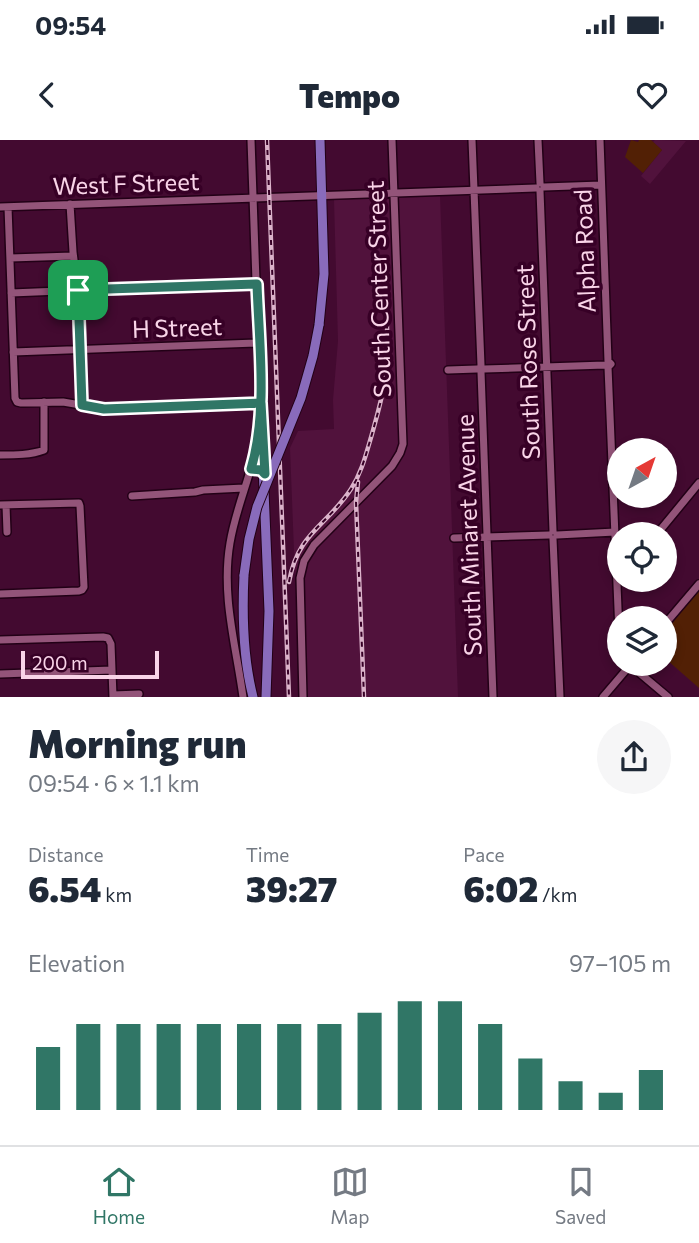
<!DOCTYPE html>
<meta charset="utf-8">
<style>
:root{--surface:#fff;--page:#f6f6f7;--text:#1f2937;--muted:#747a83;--line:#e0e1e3;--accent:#307666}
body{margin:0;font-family:Commissioner,sans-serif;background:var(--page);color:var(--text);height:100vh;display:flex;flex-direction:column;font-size:26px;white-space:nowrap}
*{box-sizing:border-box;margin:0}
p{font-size:23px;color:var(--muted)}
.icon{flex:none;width:38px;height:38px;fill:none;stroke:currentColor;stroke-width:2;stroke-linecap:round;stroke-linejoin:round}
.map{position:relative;height:557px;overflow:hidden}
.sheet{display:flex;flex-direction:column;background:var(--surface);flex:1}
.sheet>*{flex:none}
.needle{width:46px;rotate:40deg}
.tools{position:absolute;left:607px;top:298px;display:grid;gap:14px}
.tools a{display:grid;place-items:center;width:70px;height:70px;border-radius:50%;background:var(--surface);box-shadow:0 4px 10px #0003;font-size:35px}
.scale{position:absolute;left:21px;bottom:18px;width:138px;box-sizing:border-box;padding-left:7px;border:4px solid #f9d4e8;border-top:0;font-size:19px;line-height:24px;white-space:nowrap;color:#f9d4e8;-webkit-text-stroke:5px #370026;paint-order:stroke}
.pin{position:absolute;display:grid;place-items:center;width:60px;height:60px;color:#fff;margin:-30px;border-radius:14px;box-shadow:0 4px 10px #0006}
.round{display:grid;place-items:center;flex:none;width:74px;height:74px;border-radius:37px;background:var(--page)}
.overview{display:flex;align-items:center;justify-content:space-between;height:119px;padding:0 28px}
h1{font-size:38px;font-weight:800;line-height:52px}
.figures{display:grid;grid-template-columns:repeat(3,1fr);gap:10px;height:119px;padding:7px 28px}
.figures div{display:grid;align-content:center}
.figures b{font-size:35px;font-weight:800}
.figures small{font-size:19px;font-weight:400}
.figures p{font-size:19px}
.chart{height:196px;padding:14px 28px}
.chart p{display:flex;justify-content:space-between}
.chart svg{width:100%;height:126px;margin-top:7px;stroke:var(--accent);stroke-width:6}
.status{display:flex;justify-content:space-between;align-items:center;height:49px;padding:0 35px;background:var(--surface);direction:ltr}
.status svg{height:19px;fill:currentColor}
header{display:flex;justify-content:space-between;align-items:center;height:91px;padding:0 28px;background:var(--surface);font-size:32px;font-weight:800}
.dock{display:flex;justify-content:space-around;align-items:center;height:98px;border-top:2px solid var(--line);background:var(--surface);font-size:19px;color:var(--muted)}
.dock a{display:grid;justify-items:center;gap:4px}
.dock .current{color:var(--accent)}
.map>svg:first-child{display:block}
</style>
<div class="status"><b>09:54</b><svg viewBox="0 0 49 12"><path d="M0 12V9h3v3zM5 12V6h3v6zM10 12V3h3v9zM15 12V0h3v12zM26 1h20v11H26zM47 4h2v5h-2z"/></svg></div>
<header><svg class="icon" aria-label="back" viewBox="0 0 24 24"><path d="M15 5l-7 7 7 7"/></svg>Tempo<svg class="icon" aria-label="heart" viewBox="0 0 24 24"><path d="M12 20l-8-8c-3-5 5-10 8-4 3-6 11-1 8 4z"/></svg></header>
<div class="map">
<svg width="699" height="557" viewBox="0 0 699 557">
<rect width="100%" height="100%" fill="#430a30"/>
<path fill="#51123c" d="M 655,0 L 686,1 L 650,44 L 641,36 L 662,10 L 653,2 Z
M 440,55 L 458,557 L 304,557 L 294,411 L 290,308 L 298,291 L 334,289 L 333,260 L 338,201 L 334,60 Z"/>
<path fill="#522005" d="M 631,0 L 638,2 L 639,0 L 651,0 L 662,10 L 643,33 L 625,17 Z
M 699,450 L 699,548 L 667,520 L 673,512 L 665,505 L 665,492 Z"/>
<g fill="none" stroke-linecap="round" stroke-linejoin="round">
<defs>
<path id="minor" d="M 251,0 L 261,283
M 472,0 L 481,225
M 538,0 L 540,43
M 600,0 L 608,221 L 611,224 L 608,227 L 620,517
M 544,47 L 601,45
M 540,51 L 553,391
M 70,64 L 73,112 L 77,143 L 82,265
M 0,67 L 536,48
M 8,67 L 15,258 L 17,262 L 21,263 L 63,262 L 104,269 L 261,263
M 10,118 L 73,116
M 11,153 L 257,143
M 13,212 L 259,203
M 484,229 L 605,225
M 448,230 L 477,229
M 481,232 L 493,557
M 0,315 C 15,315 31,315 44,310 L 44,262
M 132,356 L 195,352 L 203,350 L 244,348
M 0,365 L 79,363 L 80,366 L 84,447 L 82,450 L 79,451 L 0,454
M 6,365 L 7,392
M 657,394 L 699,343
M 557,395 L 615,392
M 454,398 L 549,395
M 553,399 L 560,557
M 665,484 L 699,444
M 0,500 L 103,497 L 108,498 L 111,504 L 113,557
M 630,525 L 668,557
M 0,534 L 112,530
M 113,555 L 139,554
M 243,557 C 236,506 221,455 230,403 C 236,366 253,332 259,294
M 303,557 L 300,438 L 304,421 L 314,405 L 392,326 L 400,313 L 403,304 L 392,0
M 603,557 L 632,523"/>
<path id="major" d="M 319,185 L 324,134 L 320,0
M 261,278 L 269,471 L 266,557
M 251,329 L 261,330 L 265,334
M 244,435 C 242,476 243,518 253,557"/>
</defs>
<use href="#minor" stroke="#220016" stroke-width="10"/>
<use href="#major" stroke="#220016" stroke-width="11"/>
<use href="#minor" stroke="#935479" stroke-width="7"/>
<use href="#major" stroke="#896bbb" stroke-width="9"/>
<defs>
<path id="rail" d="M 267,0 L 289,557
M 358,342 L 356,362 L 364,557
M 289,442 C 298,392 327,386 351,349 C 362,332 366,314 372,294 C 378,272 385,249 387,226 C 389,201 386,175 385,150"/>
</defs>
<use href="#rail" stroke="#dbb3ca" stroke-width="4.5"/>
<use href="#rail" stroke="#370026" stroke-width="2" stroke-dasharray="5" stroke-linecap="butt"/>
<defs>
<path id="major-bridge" d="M 244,435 L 249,399 L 257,367 L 301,258 L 313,216 L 319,185"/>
</defs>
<use href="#major-bridge" stroke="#220016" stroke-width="11" stroke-linecap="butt"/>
<use href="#major-bridge" stroke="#896bbb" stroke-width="9"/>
</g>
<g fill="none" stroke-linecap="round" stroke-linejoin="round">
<defs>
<path id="route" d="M 78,150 L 82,265 L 104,269 L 261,263 L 265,334 L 261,330 L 251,329 C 268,272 259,203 257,144 L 78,150"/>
</defs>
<use href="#route" stroke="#fff" stroke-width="14"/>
<use href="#route" stroke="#307666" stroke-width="9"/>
</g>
<g text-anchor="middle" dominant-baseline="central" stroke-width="7" stroke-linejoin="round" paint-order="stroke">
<g font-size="24" fill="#f9d4e8" stroke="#370026">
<text transform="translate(126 43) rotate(-2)">West F Street</text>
<text transform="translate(584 111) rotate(-92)">Alpha Road</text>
<text transform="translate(378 149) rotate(-92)">South Center Street</text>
<text transform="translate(177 187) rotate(-2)">H Street</text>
<text transform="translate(527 222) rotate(-92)">South Rose Street</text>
<text transform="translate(468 395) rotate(-92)">South Minaret Avenue</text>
</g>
</g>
</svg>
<div class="tools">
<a><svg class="needle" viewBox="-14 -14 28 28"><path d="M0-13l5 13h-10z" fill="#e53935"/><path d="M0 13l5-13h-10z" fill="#747a83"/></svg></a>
<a><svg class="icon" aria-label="locate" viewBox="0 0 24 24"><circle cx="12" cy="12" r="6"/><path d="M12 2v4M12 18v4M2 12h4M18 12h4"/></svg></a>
<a><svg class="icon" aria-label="layers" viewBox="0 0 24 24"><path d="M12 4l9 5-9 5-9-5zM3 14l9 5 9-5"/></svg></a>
</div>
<div class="scale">200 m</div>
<div class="pin" style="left:78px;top:150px;background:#1e9e55"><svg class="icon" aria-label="arrive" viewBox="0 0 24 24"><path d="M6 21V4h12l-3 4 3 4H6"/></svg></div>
</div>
<section class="sheet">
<div class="overview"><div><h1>Morning run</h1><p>09:54 · 6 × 1.1 km</p></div><a class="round"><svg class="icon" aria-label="share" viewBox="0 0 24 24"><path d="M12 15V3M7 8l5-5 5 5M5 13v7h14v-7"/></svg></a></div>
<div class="figures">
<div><p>Distance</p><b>6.54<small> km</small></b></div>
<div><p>Time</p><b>39:27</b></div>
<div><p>Pace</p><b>6:02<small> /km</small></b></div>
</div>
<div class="chart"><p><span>Elevation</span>97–105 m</p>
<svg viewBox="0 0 160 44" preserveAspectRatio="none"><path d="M5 44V22M15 44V14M25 44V14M35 44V14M45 44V14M55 44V14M65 44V14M75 44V14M85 44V10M95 44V6M105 44V6M115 44V14M125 44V26M135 44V34M145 44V38M155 44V30"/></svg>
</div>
</section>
<nav class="dock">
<a class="current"><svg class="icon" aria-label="home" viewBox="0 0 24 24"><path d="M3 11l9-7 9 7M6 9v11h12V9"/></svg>Home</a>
<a><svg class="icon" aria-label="map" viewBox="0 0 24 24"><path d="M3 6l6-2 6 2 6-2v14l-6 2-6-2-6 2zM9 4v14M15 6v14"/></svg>Map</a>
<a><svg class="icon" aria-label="saved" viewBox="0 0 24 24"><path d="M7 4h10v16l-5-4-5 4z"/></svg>Saved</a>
</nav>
